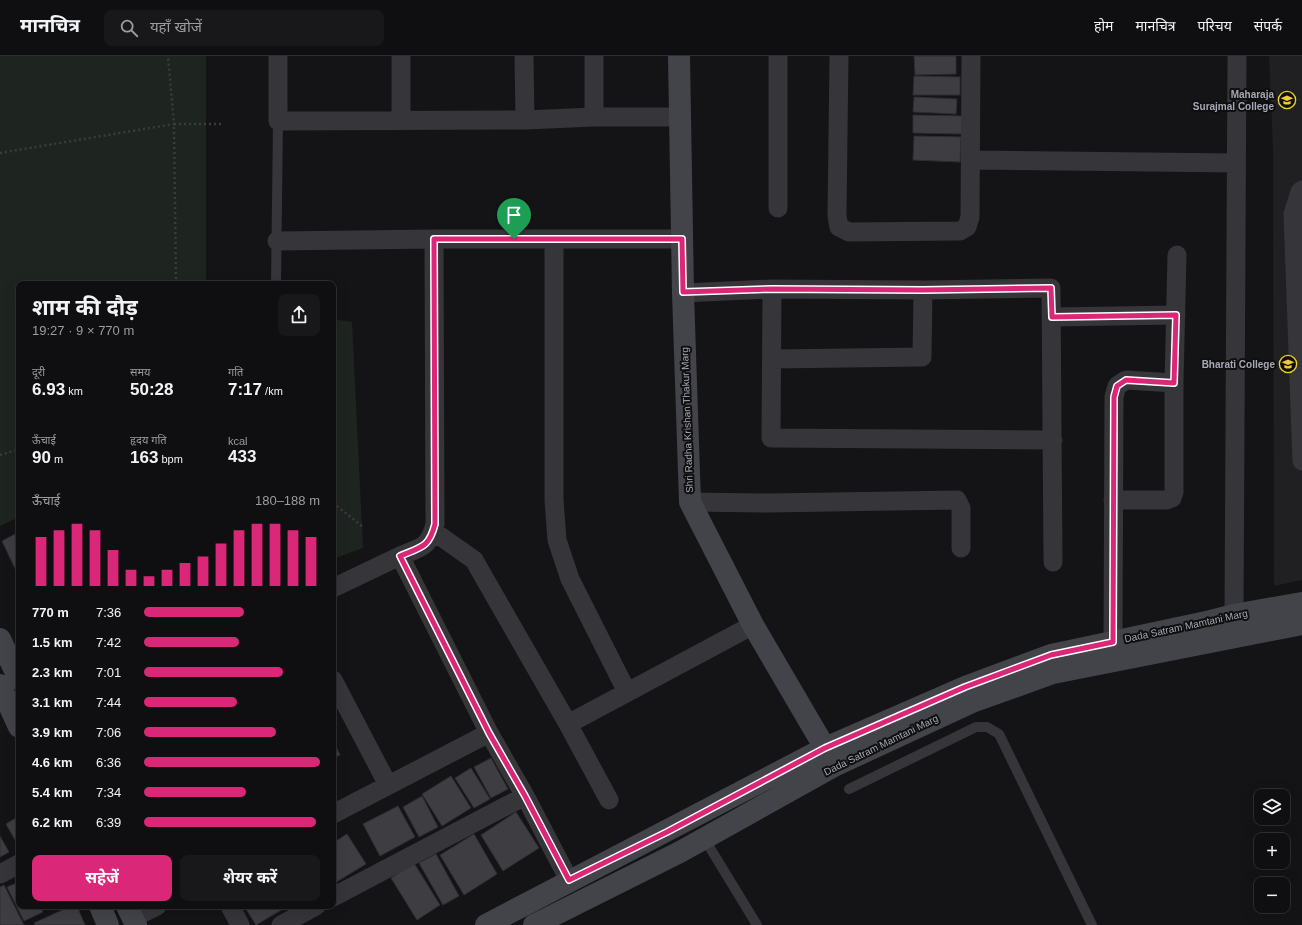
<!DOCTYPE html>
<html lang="hi">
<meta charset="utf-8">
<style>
:root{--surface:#0f0e10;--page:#181719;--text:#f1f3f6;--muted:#9b9c9f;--line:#2f2e30;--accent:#db2777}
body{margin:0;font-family:Arial,"Noto Sans Devanagari",sans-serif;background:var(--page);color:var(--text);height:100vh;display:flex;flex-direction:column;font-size:15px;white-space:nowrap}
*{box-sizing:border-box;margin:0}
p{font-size:13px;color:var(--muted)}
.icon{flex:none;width:22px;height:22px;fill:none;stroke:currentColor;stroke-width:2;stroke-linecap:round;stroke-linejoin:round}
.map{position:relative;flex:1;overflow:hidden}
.details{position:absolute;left:16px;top:225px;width:320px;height:628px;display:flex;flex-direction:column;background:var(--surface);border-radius:8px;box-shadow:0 4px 16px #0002,0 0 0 1px var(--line)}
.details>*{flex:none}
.tools{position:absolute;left:1254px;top:733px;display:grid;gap:8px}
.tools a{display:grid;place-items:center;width:36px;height:36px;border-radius:8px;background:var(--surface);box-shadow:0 4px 16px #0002,0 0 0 1px var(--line);font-size:20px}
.pin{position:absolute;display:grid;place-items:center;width:34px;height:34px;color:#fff;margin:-41px -17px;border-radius:50% 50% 50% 0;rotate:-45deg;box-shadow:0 0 4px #0007}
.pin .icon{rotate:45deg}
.round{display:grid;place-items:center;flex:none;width:42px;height:42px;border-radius:8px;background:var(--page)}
.summary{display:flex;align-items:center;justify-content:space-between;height:68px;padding:0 16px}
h1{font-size:22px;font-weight:700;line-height:30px}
.stats{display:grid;grid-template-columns:repeat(3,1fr);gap:6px;height:68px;padding:4px 16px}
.stats div{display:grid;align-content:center}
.stats b{font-size:17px;font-weight:700}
.stats small{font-size:11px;font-weight:400}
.stats p{font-size:11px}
.chart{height:112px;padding:8px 16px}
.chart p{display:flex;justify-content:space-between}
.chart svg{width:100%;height:72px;margin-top:4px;stroke:var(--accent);stroke-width:6}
.primary-button{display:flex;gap:8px;margin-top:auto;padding:8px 16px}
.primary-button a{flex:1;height:46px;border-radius:8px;background:var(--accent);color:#fff;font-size:16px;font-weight:700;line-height:46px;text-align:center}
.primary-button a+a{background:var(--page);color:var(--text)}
ul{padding:0 16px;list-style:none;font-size:13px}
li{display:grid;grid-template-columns:64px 48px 1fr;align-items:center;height:30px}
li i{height:10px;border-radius:5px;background:var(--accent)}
header{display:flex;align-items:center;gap:24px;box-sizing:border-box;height:56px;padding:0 20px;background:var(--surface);border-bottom:1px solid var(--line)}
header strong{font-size:19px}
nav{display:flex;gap:22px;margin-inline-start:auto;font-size:14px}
.search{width:280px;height:36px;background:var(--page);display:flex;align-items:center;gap:10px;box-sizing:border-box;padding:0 14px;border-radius:8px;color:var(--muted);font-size:15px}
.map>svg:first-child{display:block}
</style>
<header>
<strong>मानचित्र</strong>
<div class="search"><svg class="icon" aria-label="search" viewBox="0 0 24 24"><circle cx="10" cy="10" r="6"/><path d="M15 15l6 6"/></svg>यहाँ खोजें</div>
<nav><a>होम</a><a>मानचित्र</a><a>परिचय</a><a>संपर्क</a></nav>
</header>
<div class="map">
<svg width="1302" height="869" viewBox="0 0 1302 869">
<rect width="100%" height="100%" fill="#141315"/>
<path fill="#202022" d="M 1269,0 L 1302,0 L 1302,524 L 1274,530 L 1273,92 Z"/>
<path fill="#1e2520" d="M 0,0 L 206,0 L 206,228 L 19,228 L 19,461 L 0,470 Z
M 333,263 L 352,266 L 363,492 L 333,503 Z"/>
<path fill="#3e3d42" stroke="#2e2e31" d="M 914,0 L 956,0 L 956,18 L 915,19 Z
M 914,20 L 960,21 L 960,39 L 913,39 Z
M 914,41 L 957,43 L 956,58 L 913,56 Z
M 913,59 L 964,60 L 963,78 L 913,77 Z
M 914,80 L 961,81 L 960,106 L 913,104 Z
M 19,476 L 19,521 L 2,485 Z
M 333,684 L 340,699 L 333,702 Z
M 491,702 L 508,733 L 491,742 L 474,711 Z
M 471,712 L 490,743 L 474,752 L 455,722 Z
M 451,720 L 471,752 L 442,770 L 422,738 Z
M 422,740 L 438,771 L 419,781 L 403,751 Z
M 398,750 L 415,781 L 380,800 L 363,768 Z
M 516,756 L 539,792 L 503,815 L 481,779 Z
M 19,760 L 19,791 L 6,768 Z
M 347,778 L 366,808 L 333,828 L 333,787 Z
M 474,778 L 497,818 L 464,839 L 440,799 Z
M 0,780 L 9,796 L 0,801 Z
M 436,798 L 459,840 L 443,849 L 419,807 Z
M 414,807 L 440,849 L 417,864 L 391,822 Z
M 19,826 L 19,850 L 40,850 L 43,856 L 24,865 L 7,831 Z
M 4,829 L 24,869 L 0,869 L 0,831 Z
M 71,850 L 77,850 L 85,869 L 35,869 L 34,867 Z
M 244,850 L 288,850 L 256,869 Z"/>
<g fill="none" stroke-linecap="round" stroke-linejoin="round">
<path stroke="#3b3b41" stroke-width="2.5" stroke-dasharray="2 3" stroke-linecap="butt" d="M 0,97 L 174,68 L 168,0
M 176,228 L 174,68 L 222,68
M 0,399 L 19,393
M 333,447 L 362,470"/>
<path stroke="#35353a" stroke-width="10" d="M 276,228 L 278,65
M 849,733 L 976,671 L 987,671 L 999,678 L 1092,869
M 704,782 L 757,869"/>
<path stroke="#35353a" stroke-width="19" d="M 278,0 L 278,65 L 525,64
M 401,0 L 401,63
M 524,0 L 525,64 L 594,61 L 680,61
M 594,0 L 594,61
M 778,0 L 778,152
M 839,0 L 837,160 L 839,171 L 849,176 L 960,175 L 967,171 L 970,161 L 971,0
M 970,104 L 1236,107
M 1302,134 L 1300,136 L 1293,158 L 1302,405
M 554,183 L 554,444 L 557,484 L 570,523 L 627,636
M 277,185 L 434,183 L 682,183
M 772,233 L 771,382 L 1053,384
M 683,237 L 772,233 L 923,234 L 1051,232 L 1053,506
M 1052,261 L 1176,259
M 773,303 L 922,301 L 923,234
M 1174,327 L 1177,199
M 690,446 L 769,447 L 957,444 L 961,452 L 961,492
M 433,475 L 474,504 L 568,668 L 609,744
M 400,500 C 421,491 429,492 435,468 L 434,183
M 333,532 L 400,500 L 489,677 L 525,740 L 569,824
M 1234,559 L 1237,0
M 1113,586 L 1114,341 L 1117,330 L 1126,324 L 1174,327 L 1174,436 L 1172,442 L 1167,444 L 1113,444
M 333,624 L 388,729
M 568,668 L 753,569
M 333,758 L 489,677
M 0,818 L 19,808
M 333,841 L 525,740
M 230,850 L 240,869
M 133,862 L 157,850
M 281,869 L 316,850"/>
<path stroke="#43434a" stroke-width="22" d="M 679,0 L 683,237 L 690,446 L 753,569 L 832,704
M 0,583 L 19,623
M 0,629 L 19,671
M 100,850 L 108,869
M 127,850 L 136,869
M 486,869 L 825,692 L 965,631 L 1051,599 L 1211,565 L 1234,559 L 1302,547
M 534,869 L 680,796 L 836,709 L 972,646 L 1053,617 L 1302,568"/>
</g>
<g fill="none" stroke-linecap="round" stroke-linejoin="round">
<defs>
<path id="route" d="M 434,183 L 682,183 L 683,236 L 772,233 L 923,234 L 1051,232 L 1052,261 L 1176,259 L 1174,327 L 1126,324 L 1117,330 L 1114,341 L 1113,586 L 1051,599 L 965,631 L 825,692 L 667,776 L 569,824 L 525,740 L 489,677 L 400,500 C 421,491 429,492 435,468 Z"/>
</defs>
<use href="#route" stroke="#fff" stroke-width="8"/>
<use href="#route" stroke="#db2777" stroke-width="5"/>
</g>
<defs>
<symbol id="university-ring" viewBox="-11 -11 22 22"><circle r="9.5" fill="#0f0f10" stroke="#eecd32" stroke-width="1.5"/><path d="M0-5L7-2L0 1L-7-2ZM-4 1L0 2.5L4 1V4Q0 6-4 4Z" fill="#eecd32"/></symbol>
</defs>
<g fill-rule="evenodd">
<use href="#university-ring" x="1277" y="34" width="20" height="20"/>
<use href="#university-ring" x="1278" y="298" width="20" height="20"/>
</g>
<g text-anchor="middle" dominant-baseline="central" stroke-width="4" stroke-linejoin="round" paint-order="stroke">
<g font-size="10" font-weight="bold" fill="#a5a8b5" stroke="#0f0f10" text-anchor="end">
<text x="1274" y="38">Maharaja<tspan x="1274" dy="12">Surajmal College</tspan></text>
<text x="1275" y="308">Bharati College</text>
</g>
<g font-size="10" fill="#a5a8b5" stroke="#0f0f10">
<text transform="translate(687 364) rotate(-92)">Shri Radha Krishan Thakur Marg</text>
<text transform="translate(1186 570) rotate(-12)">Dada Satram Mamtani Marg</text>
<text transform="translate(881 689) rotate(-26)">Dada Satram Mamtani Marg</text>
</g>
</g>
</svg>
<div class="tools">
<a><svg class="icon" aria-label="layers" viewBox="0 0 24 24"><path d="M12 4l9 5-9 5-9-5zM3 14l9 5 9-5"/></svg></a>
<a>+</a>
<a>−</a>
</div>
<div class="pin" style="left:514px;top:183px;background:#1e9e55"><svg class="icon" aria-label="arrive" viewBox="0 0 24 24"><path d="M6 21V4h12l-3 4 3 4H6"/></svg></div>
<section class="details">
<div class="summary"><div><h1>शाम की दौड़</h1><p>19:27 · 9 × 770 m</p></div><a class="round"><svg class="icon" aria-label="share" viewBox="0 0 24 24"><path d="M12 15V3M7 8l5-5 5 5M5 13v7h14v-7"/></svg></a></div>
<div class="stats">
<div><p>दूरी</p><b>6.93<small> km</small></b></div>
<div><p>समय</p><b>50:28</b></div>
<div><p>गति</p><b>7:17<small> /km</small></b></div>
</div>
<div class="stats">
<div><p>ऊँचाई</p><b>90<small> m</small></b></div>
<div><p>हृदय गति</p><b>163<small> bpm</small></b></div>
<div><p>kcal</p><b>433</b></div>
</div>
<div class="chart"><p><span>ऊँचाई</span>180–188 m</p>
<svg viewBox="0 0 160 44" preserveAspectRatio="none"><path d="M5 44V14M15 44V10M25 44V6M35 44V10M45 44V22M55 44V34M65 44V38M75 44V34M85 44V30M95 44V26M105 44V18M115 44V10M125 44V6M135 44V6M145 44V10M155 44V14"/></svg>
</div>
<ul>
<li><b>770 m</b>7:36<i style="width:57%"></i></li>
<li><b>1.5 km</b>7:42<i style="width:54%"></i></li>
<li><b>2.3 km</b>7:01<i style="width:79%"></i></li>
<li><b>3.1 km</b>7:44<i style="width:53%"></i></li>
<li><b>3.9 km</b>7:06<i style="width:75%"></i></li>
<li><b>4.6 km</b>6:36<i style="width:100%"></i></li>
<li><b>5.4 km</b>7:34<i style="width:58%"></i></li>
<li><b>6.2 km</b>6:39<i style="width:98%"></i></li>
</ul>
<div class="primary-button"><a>सहेजें</a><a>शेयर करें</a></div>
</section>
</div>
